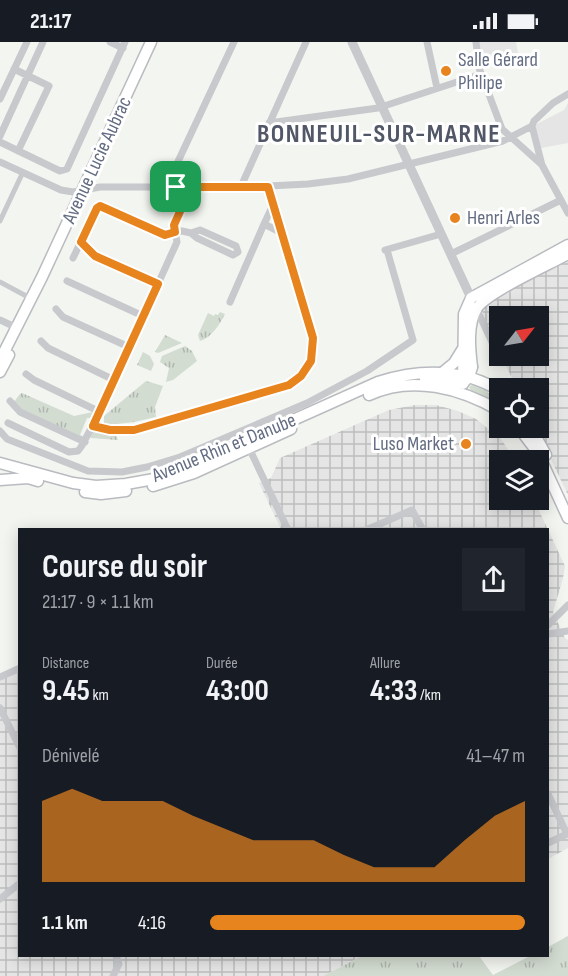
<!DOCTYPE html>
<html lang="fr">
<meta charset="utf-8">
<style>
:root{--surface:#171b24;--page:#20242c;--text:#f1f3f6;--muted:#9ea1a6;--accent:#e8841e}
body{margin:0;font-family:"Sofia Sans Condensed",sans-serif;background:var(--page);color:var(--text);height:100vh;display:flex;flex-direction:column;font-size:22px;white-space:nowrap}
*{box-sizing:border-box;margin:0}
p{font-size:20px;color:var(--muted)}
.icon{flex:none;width:33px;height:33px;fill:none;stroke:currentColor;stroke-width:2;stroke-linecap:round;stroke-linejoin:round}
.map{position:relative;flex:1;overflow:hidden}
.details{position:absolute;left:18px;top:486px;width:531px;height:429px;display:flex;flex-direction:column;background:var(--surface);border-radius:0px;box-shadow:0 3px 15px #0003}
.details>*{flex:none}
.needle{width:39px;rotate:59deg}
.fabs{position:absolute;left:489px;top:264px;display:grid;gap:12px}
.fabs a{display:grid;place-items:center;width:60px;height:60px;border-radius:0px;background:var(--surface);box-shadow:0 3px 15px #0003;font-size:30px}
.pin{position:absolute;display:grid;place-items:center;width:51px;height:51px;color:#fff;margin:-26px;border-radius:12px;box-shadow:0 3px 9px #0006}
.round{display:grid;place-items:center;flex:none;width:63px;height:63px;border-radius:0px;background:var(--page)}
.summary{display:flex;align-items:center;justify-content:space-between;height:102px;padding:0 24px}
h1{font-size:33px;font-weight:700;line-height:45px}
.metrics{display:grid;grid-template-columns:repeat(3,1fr);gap:9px;height:102px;padding:6px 24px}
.metrics div{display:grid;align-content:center}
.metrics b{font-size:30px;font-weight:700}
.metrics small{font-size:16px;font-weight:400}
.metrics p{font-size:16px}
.chart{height:168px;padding:12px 24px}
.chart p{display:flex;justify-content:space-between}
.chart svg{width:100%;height:108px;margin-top:6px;fill:var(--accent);opacity:.7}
ul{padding:0 24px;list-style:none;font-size:20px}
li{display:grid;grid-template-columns:96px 72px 1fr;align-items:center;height:45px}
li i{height:15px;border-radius:8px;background:var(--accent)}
.status{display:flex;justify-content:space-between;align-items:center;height:42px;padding:0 30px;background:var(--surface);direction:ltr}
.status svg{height:16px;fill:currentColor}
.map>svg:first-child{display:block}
</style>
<div class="status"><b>21:17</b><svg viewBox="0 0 49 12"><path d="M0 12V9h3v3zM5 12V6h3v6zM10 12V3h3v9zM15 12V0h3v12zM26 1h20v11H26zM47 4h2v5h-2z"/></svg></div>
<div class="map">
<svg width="568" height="934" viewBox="0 0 568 934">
<defs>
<pattern id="industrial-grid" width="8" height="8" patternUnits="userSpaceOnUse" patternTransform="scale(1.5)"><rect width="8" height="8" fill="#e4e5e4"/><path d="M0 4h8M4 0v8" fill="none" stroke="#bcbebe"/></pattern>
<pattern id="grass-tufts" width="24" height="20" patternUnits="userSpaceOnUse" patternTransform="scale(1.5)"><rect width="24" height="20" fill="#d3dcd1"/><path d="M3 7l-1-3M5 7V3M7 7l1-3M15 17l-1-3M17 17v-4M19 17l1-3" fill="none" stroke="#afb6af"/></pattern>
</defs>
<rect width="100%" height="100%" fill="#f3f5f0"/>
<path fill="#e4e5e4" d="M 478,0 L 516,0 L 518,11 L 482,23 Z
M 568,61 L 568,101 L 541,106 L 535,83 L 564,68 Z"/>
<path fill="url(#industrial-grid)" d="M 568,203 L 568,453 L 536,386 L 538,386 L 538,346 L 517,346 L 501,314 L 538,314 L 538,274 L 500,274 L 499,309 L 484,277 L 479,256 Z
M 415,363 L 436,363 L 458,369 L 476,377 L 501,397 L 515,418 L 500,418 L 500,458 L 534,458 L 565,524 L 563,536 L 553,570 L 565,596 L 568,598 L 568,806 L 548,817 L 548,488 L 281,487 L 259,441 L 271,436 L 280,416 L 389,368 Z
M 19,627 L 20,914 L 362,914 L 323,934 L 0,934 L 0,637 Z"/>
<path fill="url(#grass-tufts)" d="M 220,270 L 225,272 C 220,282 211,296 200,299 L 198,293 L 208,271 L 214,274 L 215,272 L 218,273 Z
M 165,293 L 182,301 L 158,311 L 155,310 Z
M 185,304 L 192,309 L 197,319 L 173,338 L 166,340 L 169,326 L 160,320 L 162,314 Z
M 143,310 L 150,314 L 154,322 L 151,329 L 137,323 Z
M 146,339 L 163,344 L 155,365 L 156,375 L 134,380 L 117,382 L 116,386 L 104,382 L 104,374 Z
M 473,342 L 487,347 L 488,351 L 493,354 L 494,359 L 499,356 L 499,366 L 472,350 L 469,345 Z
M 22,351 L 74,374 L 93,370 L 95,372 L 93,376 L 87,376 L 80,393 L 85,395 L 81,396 L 21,369 L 14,360 L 19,353 Z
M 99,388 L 115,391 L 118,398 L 91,396 L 90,394 L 93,390 Z
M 568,894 L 568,934 L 323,934 L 362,914 L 479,914 L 493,933 L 530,914 L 548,914 L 548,905 Z"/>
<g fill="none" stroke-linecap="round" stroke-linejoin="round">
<defs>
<path id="secondary" d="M 472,325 C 470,308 467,282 477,266 C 488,250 548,223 568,212
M 443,330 L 454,321 L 462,308
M 463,342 L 464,272 L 471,256 L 568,203"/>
<path id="primary" d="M 0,318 L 42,235 L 151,0
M 0,330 L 9,313
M 425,337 L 463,341 L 469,335 L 472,325
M 369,353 C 412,333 460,346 500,369
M 519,386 L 538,411 L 568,476
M 531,386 L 546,413
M 0,421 L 73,441 L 96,444 L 126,442 L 154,437 L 186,426 L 378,340 C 419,327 463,326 500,349
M 0,438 L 28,436 L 38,439
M 153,444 L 194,431 L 291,387
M 85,450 L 101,452 L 126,449"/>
</defs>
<use href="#secondary" stroke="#b9bbc1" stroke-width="13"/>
<use href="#primary" stroke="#b9bbc0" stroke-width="13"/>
<path stroke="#c7c9cd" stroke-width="5" d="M 0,179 L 23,130
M 0,240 L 28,255"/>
<path stroke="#c7c9cd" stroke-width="7" d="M 110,0 L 123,6
M 427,0 L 437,46
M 476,0 L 479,26 L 502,87 L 542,123 L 568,171
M 14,27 L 49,44 L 18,109
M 0,57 L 27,0
M 269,81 L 378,66 L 481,32
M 532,84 L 542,123
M 0,94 L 43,0
M 0,100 L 60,129 L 67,127 L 125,0
M 0,120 L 61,148 L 73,150 L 100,145 L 250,145 L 308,142 L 348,137 L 503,99 L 532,84 L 534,79 L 553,61 L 568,52
M 166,145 L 234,0
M 176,145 L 182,165
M 242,145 L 243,140 L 306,0
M 273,163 L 264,182 L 278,189 L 281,188
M 81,200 L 95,214 L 158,242
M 385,208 L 441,192
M 451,212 L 561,158
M 73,216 L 97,166 L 100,164 L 165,193 L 182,189 L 191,191 L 197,196 L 233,213 L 238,210 L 236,204 L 200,188 L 191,191
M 67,239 L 143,274
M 230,260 L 264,182
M 476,266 L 499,315
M 56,267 L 63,275 L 129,305
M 0,278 L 17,286
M 41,299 L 48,306 L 114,338
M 26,332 L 34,338 L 100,370
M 10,359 L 20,370 L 85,400
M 8,381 L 69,410 L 78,409 L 81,405 L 99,372 L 177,200 L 174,183 L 191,145
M 93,384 L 110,388 L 134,388 L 289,343 C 308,330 314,319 313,296 L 268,145
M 0,389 L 7,397 L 88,429 L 122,430 L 147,425 L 180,415 L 307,361 L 367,329 L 413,298 L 387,208
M 249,406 L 288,488
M 366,488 L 412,468 L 423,488
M 548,583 L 568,563
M 548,592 L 568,589
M 0,635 L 20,626
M 0,666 L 20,706
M 548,752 L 567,792 L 548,801
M 0,857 L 20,841
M 113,934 L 119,922 L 116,914"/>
<path stroke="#c7c9cd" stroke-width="9" d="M 352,0 L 471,256"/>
<use href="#secondary" stroke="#fff" stroke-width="10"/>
<use href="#primary" stroke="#fff" stroke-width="10"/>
</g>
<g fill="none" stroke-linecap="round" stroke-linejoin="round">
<defs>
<path id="route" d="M 176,145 L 268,145 L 313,296 L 311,319 L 301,334 L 289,343 L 134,388 L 110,388 L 93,384 L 158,242 L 95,214 L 81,200 L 97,166 L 100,164 L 165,193 L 175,190 L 174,183 L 182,165 Z"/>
</defs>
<use href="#route" stroke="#fff" stroke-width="12"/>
<use href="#route" stroke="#e8841e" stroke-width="8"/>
</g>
<g fill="#e8841e" stroke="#fff" stroke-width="2">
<circle cx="446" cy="29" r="6"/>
<circle cx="455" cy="176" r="6"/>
<circle cx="466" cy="402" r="6"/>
</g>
<g text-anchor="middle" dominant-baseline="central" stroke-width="6" stroke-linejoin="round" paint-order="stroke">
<g font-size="20" fill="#636c82" stroke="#fff" text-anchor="start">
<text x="458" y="18">Salle Gérard<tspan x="458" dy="23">Philipe</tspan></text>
<text x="467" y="176">Henri Arles</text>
<text x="454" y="402" text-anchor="end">Luso Market</text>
</g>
<g font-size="20" fill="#636c82" stroke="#fff">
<text transform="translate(97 118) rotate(-65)">Avenue Lucie Aubrac</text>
<text transform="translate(224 406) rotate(-22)">Avenue Rhin et Danube</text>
</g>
<g font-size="26" font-weight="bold" letter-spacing="1.5" fill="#515767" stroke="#fff">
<text x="379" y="92">BONNEUIL-SUR-MARNE</text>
</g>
</g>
</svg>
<div class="fabs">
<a><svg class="needle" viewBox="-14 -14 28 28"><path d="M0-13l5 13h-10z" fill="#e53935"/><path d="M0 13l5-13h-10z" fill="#9ea1a6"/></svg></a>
<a><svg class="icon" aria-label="locate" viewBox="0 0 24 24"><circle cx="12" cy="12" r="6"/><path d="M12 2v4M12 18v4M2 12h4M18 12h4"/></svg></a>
<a><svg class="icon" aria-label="layers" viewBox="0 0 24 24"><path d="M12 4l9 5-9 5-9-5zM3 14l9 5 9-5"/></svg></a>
</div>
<div class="pin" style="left:176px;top:145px;background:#1e9e55"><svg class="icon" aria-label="arrive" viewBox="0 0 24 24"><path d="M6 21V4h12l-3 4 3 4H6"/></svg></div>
<section class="details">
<div class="summary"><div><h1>Course du soir</h1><p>21:17 · 9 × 1.1 km</p></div><a class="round"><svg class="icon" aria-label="share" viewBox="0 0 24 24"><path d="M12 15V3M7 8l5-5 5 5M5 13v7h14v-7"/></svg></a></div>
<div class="metrics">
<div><p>Distance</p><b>9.45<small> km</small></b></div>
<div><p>Durée</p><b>43:00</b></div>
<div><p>Allure</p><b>4:33<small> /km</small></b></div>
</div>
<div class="chart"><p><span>Dénivelé</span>41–47 m</p>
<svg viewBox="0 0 160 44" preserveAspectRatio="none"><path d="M0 44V11L10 6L20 11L30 11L40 11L50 17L60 22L70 27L80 27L90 27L100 33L110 38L120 38L130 38L140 27L150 17L160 11V44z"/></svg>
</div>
<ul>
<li><b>1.1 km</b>4:16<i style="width:100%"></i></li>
</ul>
</section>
</div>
